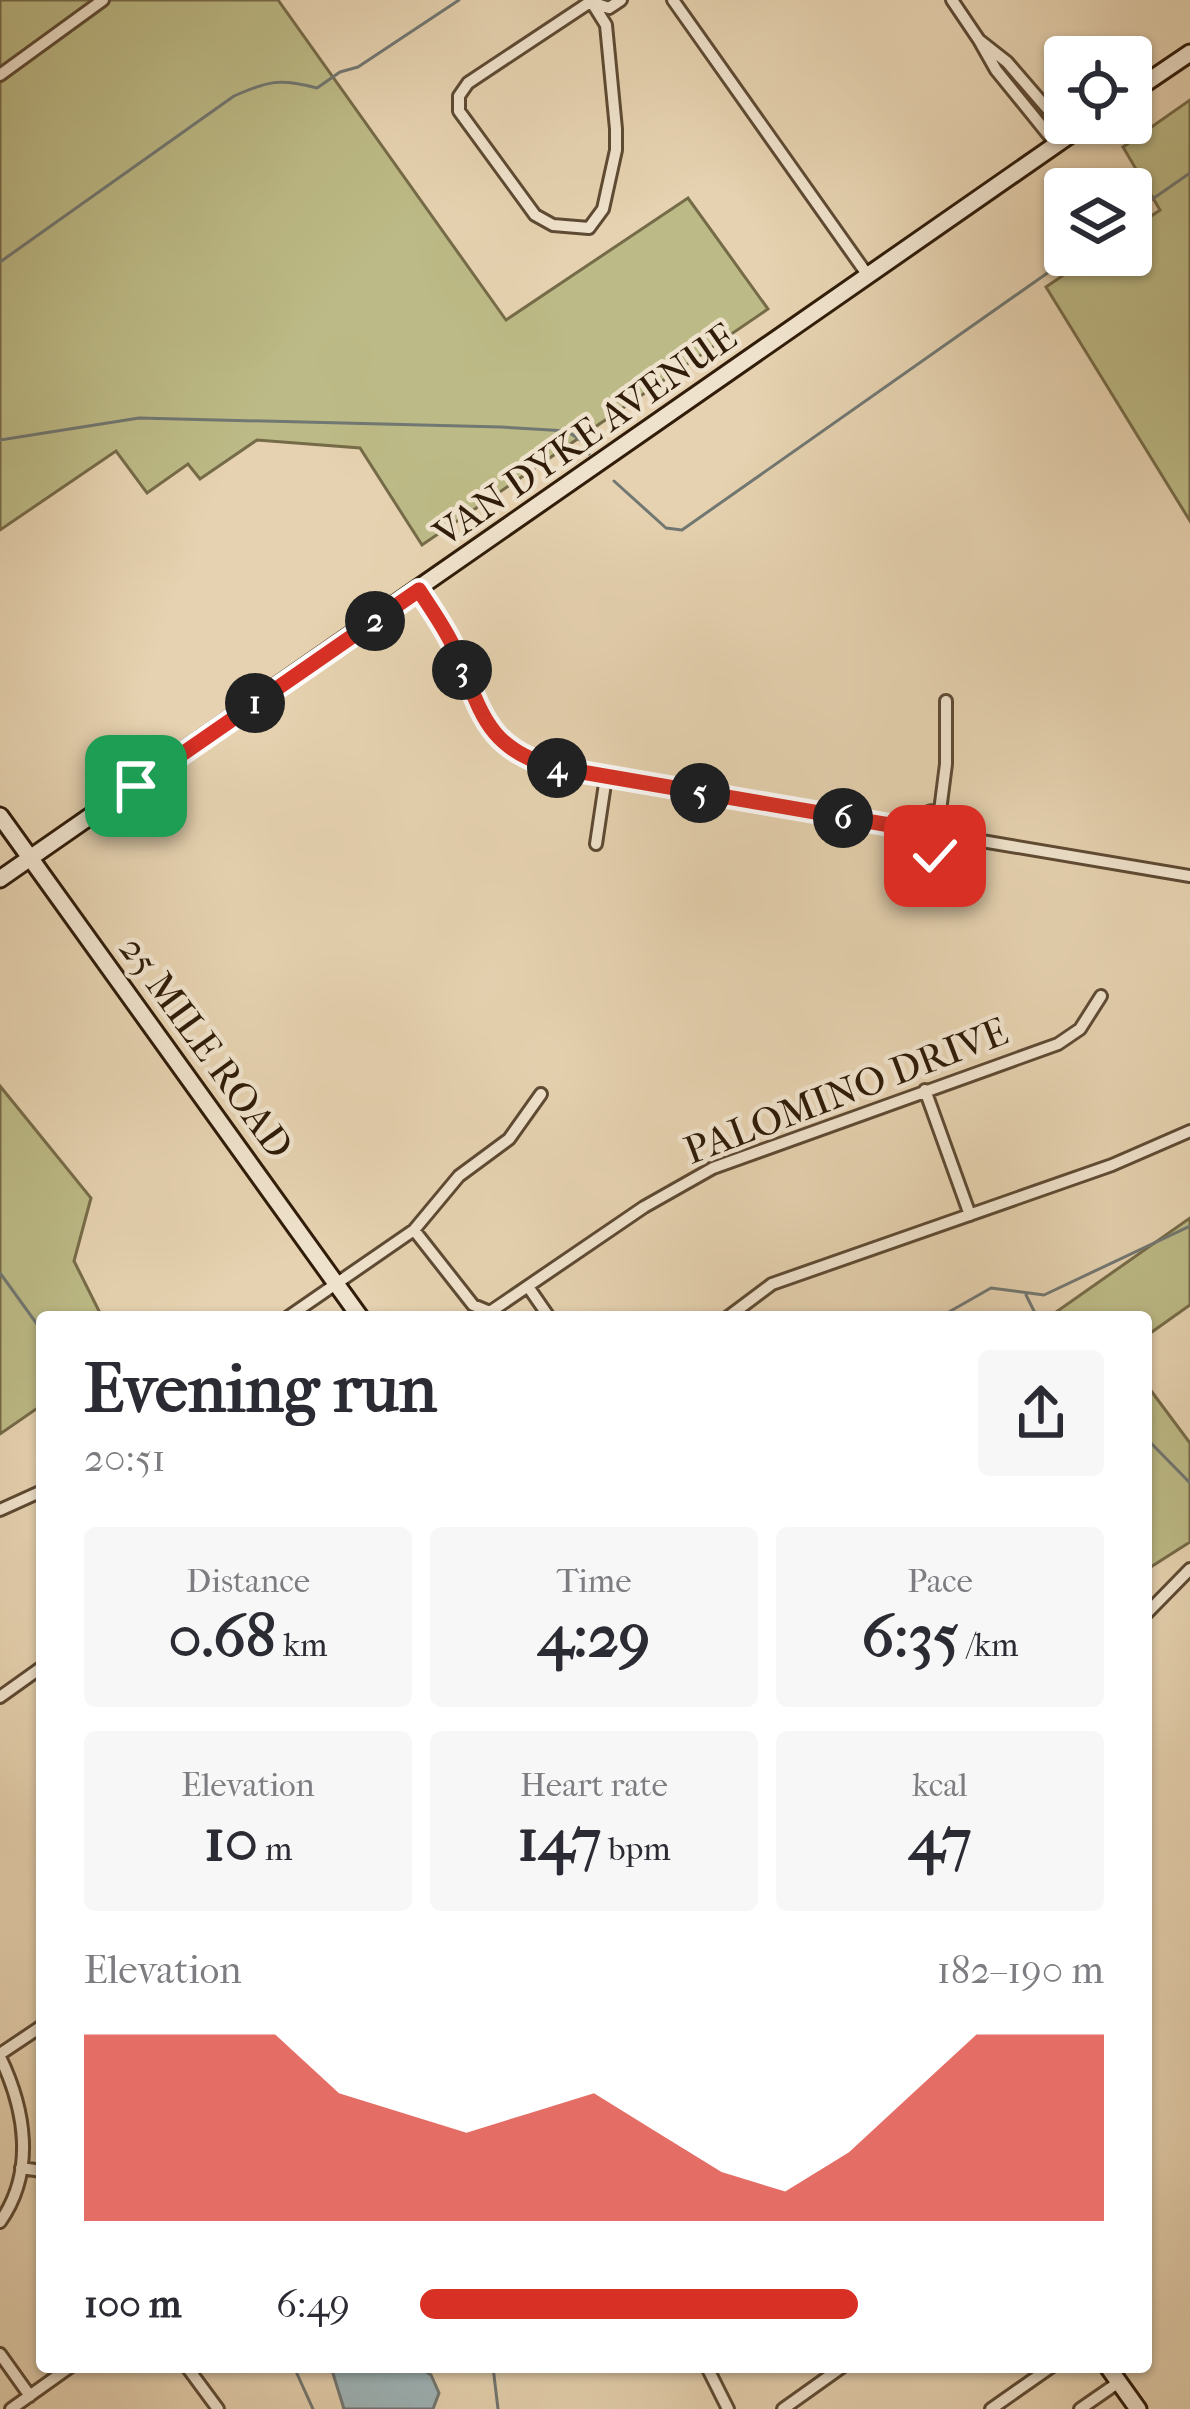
<!DOCTYPE html>
<meta charset="utf-8">
<style>
:root{--surface:#fff;--page:#f7f7f7;--text:#2b2b33;--muted:#7c7c81;--accent:#d93025}
body{margin:0;font-family:"IM FELL French Canon",serif;background:var(--page);color:var(--text);height:100vh;display:flex;flex-direction:column;font-size:45px;white-space:nowrap}
*{box-sizing:border-box;margin:0}
p{font-size:39px;color:var(--muted)}
.icon{flex:none;width:66px;height:66px;fill:none;stroke:currentColor;stroke-width:2;stroke-linecap:round;stroke-linejoin:round}
.map{position:relative;flex:1;overflow:hidden}
.sheet{position:absolute;left:36px;top:1311px;width:1116px;height:1062px;display:flex;flex-direction:column;background:var(--surface);border-radius:12px;box-shadow:0 3px 9px #0004}
.sheet>*{flex:none}
.tools{position:absolute;left:1044px;top:36px;display:grid;gap:24px}
.tools a{display:grid;place-items:center;width:108px;height:108px;border-radius:12px;background:var(--surface);box-shadow:0 3px 9px #0004;font-size:60px}
.pin{position:absolute;display:grid;place-items:center;width:102px;height:102px;color:#fff;margin:-51px;border-radius:24px;box-shadow:0 6px 18px #0006}
.km{position:absolute;width:60px;height:60px;margin:-30px;border-radius:50%;background:#222;color:#fff;font-size:33px;line-height:60px;text-align:center}
.round{display:grid;place-items:center;flex:none;width:126px;height:126px;border-radius:12px;background:var(--page)}
.overview{display:flex;align-items:center;justify-content:space-between;height:204px;padding:0 48px}
h1{font-size:66px;font-weight:700;line-height:90px}
.metrics{display:grid;grid-template-columns:repeat(3,1fr);gap:18px;height:204px;padding:12px 48px}
.metrics div{display:grid;align-content:center;border-radius:12px;background:var(--page);text-align:center}
.metrics b{font-size:60px;font-weight:700}
.metrics small{font-size:33px;font-weight:400}
.metrics p{font-size:33px}
.chart{height:336px;padding:24px 48px}
.chart p{display:flex;justify-content:space-between}
.chart svg{width:100%;height:216px;margin-top:12px;fill:var(--accent);opacity:.7}
ul{padding:0 48px;list-style:none;font-size:39px}
li{display:grid;grid-template-columns:192px 144px 1fr;align-items:center;height:90px}
li i{height:30px;border-radius:15px;background:var(--accent)}
.map>svg:first-child{display:block}
</style>
<div class="map">
<svg width="1190" height="2409" viewBox="0 0 1190 2409">
<rect width="100%" height="100%" fill="#e6d2b0"/>
<filter id="stains"><feTurbulence type="fractalNoise" baseFrequency=".00167" numOctaves="4"/><feColorMatrix values="0 0 0 0 .2 0 0 0 0 .09 0 0 0 0 .02 0 0 0 .5 -.17"/></filter>
<radialGradient id="worn" r=".72"><stop offset=".6" stop-color="#630" stop-opacity="0"/><stop offset="1" stop-color="#630" stop-opacity=".3"/></radialGradient>
<path fill="#bcba86" stroke="#766b48" stroke-width="3" d="M 0,0 L 278,0 L 506,320 L 688,198 L 768,309 L 422,545 L 360,448 L 257,440 L 200,479 L 188,464 L 147,493 L 116,451 L 0,530 Z
M 1190,100 L 1190,521 L 1046,287 L 1093,255 L 1131,255 L 1131,230 L 1160,210 L 1123,147 Z
M 0,1086 L 91,1198 L 74,1261 L 102,1317 L 42,1317 L 42,1405 L 0,1434 Z
M 1190,1218 L 1190,1305 L 1149,1334 L 1146,1341 L 1146,1317 L 1049,1317 Z
M 1146,1384 L 1190,1443 L 1190,1542 L 1146,1570 Z"/>
<path fill="#9db4b8" stroke="#717772" stroke-width="3" d="M 331,2367 L 419,2367 L 431,2375 L 439,2393 L 433,2409 L 344,2409 Z"/>
<g fill="none" stroke-linecap="round" stroke-linejoin="round">
<path stroke="#717772" stroke-width="3" d="M 1131,214 L 1190,173
M 0,262 L 234,96 C 268,81 280,78 317,88 L 340,72 L 358,67 L 459,0
M 0,440 L 139,418 L 501,427 L 567,431 L 583,442 L 589,454
M 614,481 L 666,528 L 682,530 L 1073,255
M 0,1273 L 42,1331
M 1026,1295 L 1037,1317
M 940,1317 L 991,1288 L 1044,1295 L 1190,1226
M 1146,1438 L 1190,1483
M 294,2367 L 313,2409
M 493,2367 L 498,2409"/>
<defs>
<path id="street" d="M 673,0 L 869,277
M 952,0 L 979,40
M 591,1 L 606,25 L 616,129 L 616,150 L 603,209 L 589,228 L 553,225 L 535,215 L 459,111 L 459,96 L 468,83 L 593,0
M 594,3 L 609,8 L 621,0
M 0,75 L 103,0
M 1056,144 L 996,70 L 979,40 L 1007,62 L 1070,135
M 419,590 C 431,609 445,628 454,648 C 477,698 478,734 533,762 L 913,829
M913 833a22 22 0 1 1 44 0a22 22 0 1 1-44 0Z
M 940,811 L 946,764 L 946,701
M 958,837 L 1190,876
M 596,844 L 606,777
M 925,897 L 930,856
M 925,1090 L 970,1215
M 414,1230 L 473,1305 L 490,1312 L 644,1207 L 713,1168 L 1058,1044 L 1080,1029 L 1101,996
M 529,1288 L 549,1317
M 288,1317 L 414,1230 L 459,1176 L 509,1139 L 541,1094
M 728,1317 L 772,1284 L 1112,1165 L 1190,1131
M 0,1510 L 42,1491
M 1146,1614 L 1190,1569
M 0,1697 L 42,1667
M 0,2054 L 42,2026
M 0,2057 C 25,2109 36,2171 0,2222
M 21,2168 L 42,2171
M 0,2354 L 30,2396
M 187,2367 L 218,2409
M 707,2367 L 728,2409
M 11,2409 L 70,2367
M 783,2409 L 842,2367
M 991,2409 L 1051,2367
M 1080,2409 L 1119,2382"/>
<path id="secondary" d="M 1131,93 L 1190,53
M 0,816 L 360,1317
M 0,879 L 1087,123
M 1108,2367 L 1138,2409"/>
</defs>
<use href="#street" stroke="#5e4a33" stroke-width="16"/>
<use href="#secondary" stroke="#301c09" stroke-width="21"/>
<use href="#street" stroke="#efe2cc" stroke-width="10"/>
<use href="#secondary" stroke="#efe2cc" stroke-width="15"/>
</g>
<g fill="none" stroke-linecap="round" stroke-linejoin="round">
<defs>
<path id="route" d="M 136,786 L 419,590 C 431,609 445,628 454,648 C 481,706 482,747 553,767 L 913,829 L 918,847 L 935,856"/>
</defs>
<use href="#route" stroke="#fff" stroke-width="24"/>
<use href="#route" stroke="#d93025" stroke-width="15"/>
</g>
<g text-anchor="middle" dominant-baseline="central" stroke-width="9" stroke-linejoin="round" paint-order="stroke">
<g font-size="39" fill="#301c09" stroke="#efe2cc">
<text transform="translate(585 435) rotate(-35)">VAN DYKE AVENUE</text>
<text transform="translate(206 1047) rotate(54)">25 MILE ROAD</text>
<text transform="translate(846 1091) rotate(-21)">PALOMINO DRIVE</text>
</g>
</g>
<rect width="100%" height="100%" filter="url(#stains)"/>
<rect width="100%" height="100%" fill="url(#worn)"/>
</svg>
<div class="tools">
<a><svg class="icon" aria-label="locate" viewBox="0 0 24 24"><circle cx="12" cy="12" r="6"/><path d="M12 2v4M12 18v4M2 12h4M18 12h4"/></svg></a>
<a><svg class="icon" aria-label="layers" viewBox="0 0 24 24"><path d="M12 4l9 5-9 5-9-5zM3 14l9 5 9-5"/></svg></a>
</div>
<div class="pin" style="left:136px;top:786px;background:#1e9e55"><svg class="icon" aria-label="arrive" viewBox="0 0 24 24"><path d="M6 21V4h12l-3 4 3 4H6"/></svg></div>
<div class="pin" style="left:935px;top:856px;background:#d93025"><svg class="icon" aria-label="check" viewBox="0 0 24 24"><path d="M5 12l5 5 9-10"/></svg></div>
<b class="km" style="left:255px;top:703px">1</b>
<b class="km" style="left:375px;top:621px">2</b>
<b class="km" style="left:462px;top:670px">3</b>
<b class="km" style="left:557px;top:768px">4</b>
<b class="km" style="left:700px;top:793px">5</b>
<b class="km" style="left:843px;top:818px">6</b>
<section class="sheet">
<div class="overview"><div><h1>Evening run</h1><p>20:51</p></div><a class="round"><svg class="icon" aria-label="share" viewBox="0 0 24 24"><path d="M12 15V3M7 8l5-5 5 5M5 13v7h14v-7"/></svg></a></div>
<div class="metrics">
<div><p>Distance</p><b>0.68<small> km</small></b></div>
<div><p>Time</p><b>4:29</b></div>
<div><p>Pace</p><b>6:35<small> /km</small></b></div>
</div>
<div class="metrics">
<div><p>Elevation</p><b>10<small> m</small></b></div>
<div><p>Heart rate</p><b>147<small> bpm</small></b></div>
<div><p>kcal</p><b>47</b></div>
</div>
<div class="chart"><p><span>Elevation</span>182–190 m</p>
<svg viewBox="0 0 160 44" preserveAspectRatio="none"><path d="M0 44V6L10 6L20 6L30 6L40 18L50 22L60 26L70 22L80 18L90 26L100 34L110 38L120 30L130 18L140 6L150 6L160 6V44z"/></svg>
</div>
<ul>
<li><b>100 m</b>6:49<i style="width:64%"></i></li>
</ul>
</section>
</div>
